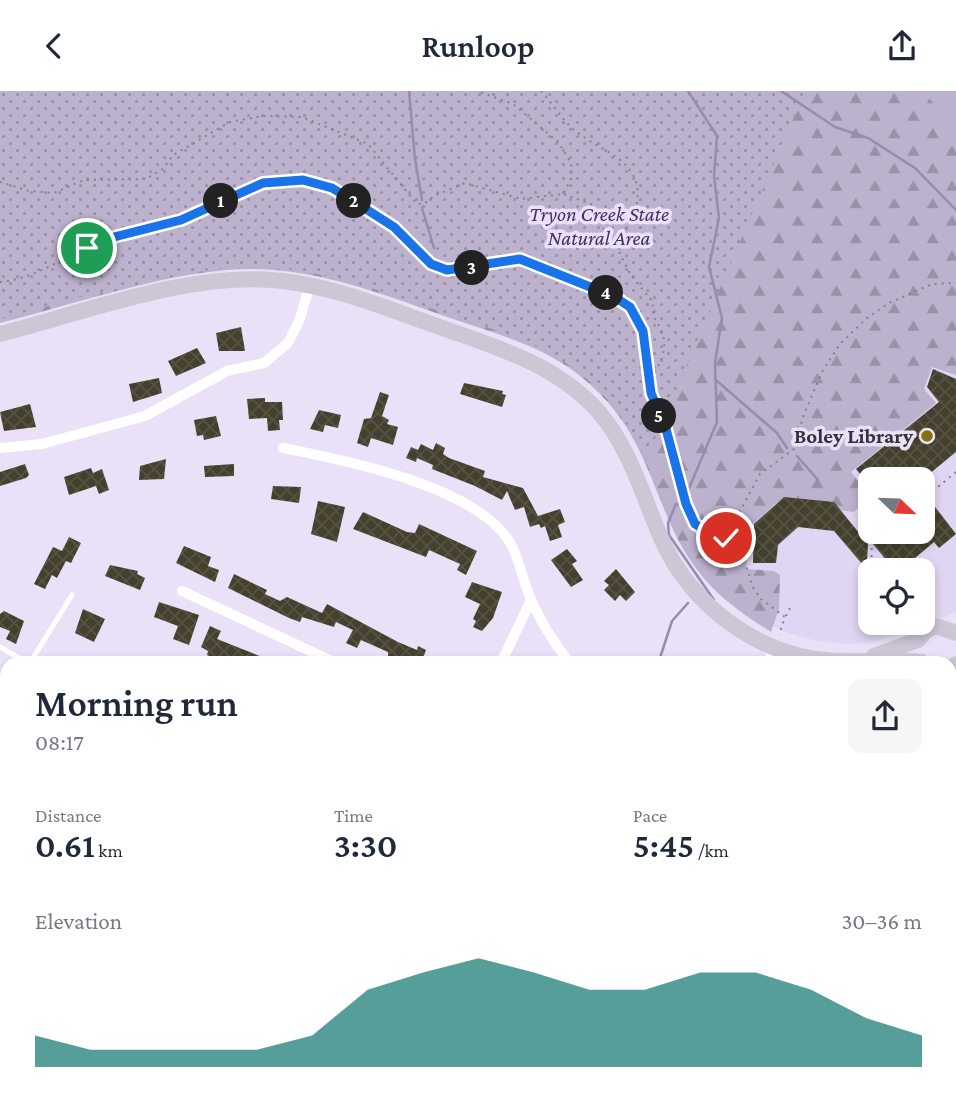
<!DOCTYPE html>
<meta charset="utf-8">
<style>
:root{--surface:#fff;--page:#f6f6f7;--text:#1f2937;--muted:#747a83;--accent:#0f766e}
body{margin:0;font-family:"Crimson Pro",serif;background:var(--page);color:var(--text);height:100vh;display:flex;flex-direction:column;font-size:26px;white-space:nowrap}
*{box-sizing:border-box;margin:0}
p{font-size:23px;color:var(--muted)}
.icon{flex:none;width:38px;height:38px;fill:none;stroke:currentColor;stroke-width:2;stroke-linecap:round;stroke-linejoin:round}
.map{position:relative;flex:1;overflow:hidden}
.panel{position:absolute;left:0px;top:565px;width:957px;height:450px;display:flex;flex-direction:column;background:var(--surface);border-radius:21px 21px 0 0;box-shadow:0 4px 10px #0003}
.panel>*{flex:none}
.needle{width:46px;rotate:113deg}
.tools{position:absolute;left:858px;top:376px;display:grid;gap:14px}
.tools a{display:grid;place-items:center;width:77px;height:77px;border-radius:14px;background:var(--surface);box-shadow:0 4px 10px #0003;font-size:35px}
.pin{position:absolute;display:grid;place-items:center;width:60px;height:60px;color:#fff;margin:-30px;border:4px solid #fff;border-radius:50%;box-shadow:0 2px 7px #0007}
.km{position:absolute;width:35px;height:35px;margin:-18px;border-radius:50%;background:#222;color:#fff;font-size:19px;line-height:35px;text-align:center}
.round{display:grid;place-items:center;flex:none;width:74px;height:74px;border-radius:14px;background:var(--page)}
.summary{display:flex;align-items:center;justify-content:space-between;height:119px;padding:0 35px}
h1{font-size:38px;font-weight:600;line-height:52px}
.stats{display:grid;grid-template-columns:repeat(3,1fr);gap:10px;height:119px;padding:7px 35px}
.stats div{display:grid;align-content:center}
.stats b{font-size:35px;font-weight:600}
.stats small{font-size:19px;font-weight:400}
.stats p{font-size:19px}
.chart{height:196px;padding:14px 35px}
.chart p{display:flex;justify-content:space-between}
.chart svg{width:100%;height:126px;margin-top:7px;fill:var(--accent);opacity:.7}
header{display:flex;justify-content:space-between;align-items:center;height:91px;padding:0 35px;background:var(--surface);font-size:32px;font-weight:600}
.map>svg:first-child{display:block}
</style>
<header><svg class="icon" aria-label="back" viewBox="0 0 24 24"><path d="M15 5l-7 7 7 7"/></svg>Runloop<svg class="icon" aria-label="share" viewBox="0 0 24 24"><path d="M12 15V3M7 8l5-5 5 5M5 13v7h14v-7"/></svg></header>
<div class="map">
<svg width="956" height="1014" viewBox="0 0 956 1014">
<defs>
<pattern id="forest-firs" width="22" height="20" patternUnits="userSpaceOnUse" patternTransform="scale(1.75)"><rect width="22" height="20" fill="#bdb2ce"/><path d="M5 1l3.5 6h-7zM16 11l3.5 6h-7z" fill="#9a91a8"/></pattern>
<pattern id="park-dots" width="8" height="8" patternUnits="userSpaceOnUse" patternTransform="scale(1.75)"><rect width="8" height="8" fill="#bdb2ce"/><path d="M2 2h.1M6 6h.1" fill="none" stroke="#9a91a8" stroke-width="1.8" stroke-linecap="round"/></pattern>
<pattern id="building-cross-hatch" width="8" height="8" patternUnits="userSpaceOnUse" patternTransform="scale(1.75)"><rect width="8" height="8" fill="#44402d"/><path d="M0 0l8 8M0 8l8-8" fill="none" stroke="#575344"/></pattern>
</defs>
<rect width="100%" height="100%" fill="#eae1f8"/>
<path fill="#e0d5f2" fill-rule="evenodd" d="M 933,261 L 956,271 L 956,521 L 913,539 L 868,552 L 847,553 L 817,550 L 788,542 L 748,523 L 699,478 ZM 870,388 L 922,388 L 922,441 L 870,441 ZM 870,480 L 922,480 L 922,532 L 870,532 Z
M 0,644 L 7,647 L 7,1008 L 87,1008 L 86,1014 L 0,1014 Z
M 184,1008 L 770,1008 L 768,1014 L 185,1014 Z"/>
<path fill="url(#forest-firs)" d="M 0,0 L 956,0 L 956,284 L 932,276 L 924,298 L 936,312 L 851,381 L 870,405 L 854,421 L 777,411 L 750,436 L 746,478 L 774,480 L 780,484 L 779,517 L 771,541 C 742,523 715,504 695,476 C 663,433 654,378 625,334 C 610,311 588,289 565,274 C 531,252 491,241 453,228 C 379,202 306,172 227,179 C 154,185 71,214 0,232 Z
M 87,1008 L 184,1008 L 185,1014 L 86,1014 Z"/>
<path fill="url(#park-dots)" d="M 0,0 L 805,0 L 646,369 C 629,333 607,302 574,278 C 539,251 495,239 453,225 C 390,203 326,178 258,176 C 204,175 154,190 102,204 L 103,200 L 0,228 Z
M 950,792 L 956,795 L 956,1014 L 772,1014 L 775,1008 L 950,1008 Z"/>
<path fill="#bdb2ce" d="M 924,0 L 956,0 L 956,43 Z
M 607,1008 L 702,1008 L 701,1014 L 651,1014 Z"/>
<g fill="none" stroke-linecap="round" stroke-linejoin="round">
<path stroke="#998aaf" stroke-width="2.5" d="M 409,0 L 415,68 L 422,109
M 781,0 L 835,36 L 868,47 L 915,77 L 956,119
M 422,117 L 434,157
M 717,290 L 777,342 L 787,357
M 797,365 L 818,389
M 687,402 L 717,331 L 715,272 L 722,227 L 709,176 L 719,127 L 714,85 L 717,45 L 688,0
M 676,413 L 668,432 L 669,444 L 714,509
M 659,570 L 672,530 L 688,512"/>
</g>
<path fill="url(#building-cross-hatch)" d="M 241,236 L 245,260 L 219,260 L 216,242 Z
M 197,257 L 206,272 L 176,285 L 168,270 Z
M 933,278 L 956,288 L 956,361 L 923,388 L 870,388 L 870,395 L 856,378 L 939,311 L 927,296 Z
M 159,287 L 162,302 L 133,311 L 129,293 Z
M 464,292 L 503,300 L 502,303 L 506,304 L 502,316 L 460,303 Z
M 380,301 L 389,304 L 382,325 L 389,329 L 387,333 L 398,336 L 393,354 L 371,347 L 368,356 L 357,352 L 364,328 L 371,327 Z
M 265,307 L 265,311 L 282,311 L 283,329 L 279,329 L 280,339 L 268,340 L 267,327 L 249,328 L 247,308 Z
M 30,313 L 36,336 L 4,340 L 0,321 Z
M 319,319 L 341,324 L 338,337 L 325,334 L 323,341 L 310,338 Z
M 216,325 L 221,345 L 204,349 L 203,344 L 197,345 L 194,329 Z
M 436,352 L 445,357 L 443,363 L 449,367 L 485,380 L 483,386 L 523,397 L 538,425 L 560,418 L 565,431 L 558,434 L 562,446 L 550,450 L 545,435 L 541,437 L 539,433 L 530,436 L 524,416 L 515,419 L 507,400 L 502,409 L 475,395 L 432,378 L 433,374 L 417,367 L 416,371 L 406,367 L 411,356 L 418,359 L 421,353 L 433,359 Z
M 166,368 L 164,388 L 139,389 L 140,375 Z
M 25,373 L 29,384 L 26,387 L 0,395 L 0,381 Z
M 234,373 L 234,385 L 205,386 L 204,375 Z
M 91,377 L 93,382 L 102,378 L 109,399 L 99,403 L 96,395 L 69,404 L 64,386 Z
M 273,395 L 301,396 L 299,412 L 271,408 Z
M 784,406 L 834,411 L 868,453 L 867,471 L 863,474 L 834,440 L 798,436 L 778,454 L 776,472 L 753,472 L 754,433 Z
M 929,408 L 956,443 L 939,457 L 934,451 L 908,473 L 903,467 L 892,476 L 873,453 L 888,441 L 922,441 L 922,413 Z
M 318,410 L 345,416 L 337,451 L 311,443 Z
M 363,421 L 407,441 L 415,442 L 419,433 L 477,460 L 466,484 L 457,479 L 460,473 L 429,459 L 426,466 L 353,438 Z
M 69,446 L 81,452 L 71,472 L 66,470 L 57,487 L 52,484 L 45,498 L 34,493 L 53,456 L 62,460 Z
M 184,455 L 211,466 L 208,475 L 219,479 L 215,491 L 176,472 Z
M 567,458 L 577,470 L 572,473 L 583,489 L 571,496 L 551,469 Z
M 110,474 L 138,480 L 137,483 L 145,487 L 140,499 L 105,485 Z
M 616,478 L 635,501 L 626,510 L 620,504 L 615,510 L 604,499 L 609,494 L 604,490 Z
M 234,483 L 267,499 L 265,503 L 280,510 L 287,506 L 322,522 L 327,513 L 398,551 L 417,559 L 418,555 L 426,559 L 421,572 L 388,572 L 388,561 L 361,549 L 357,557 L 346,552 L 353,539 L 336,531 L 334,536 L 302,526 L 300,531 L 289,527 L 228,497 Z
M 472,491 L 502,501 L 493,527 L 482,540 L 473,536 L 476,530 L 473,528 L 480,513 L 465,506 Z
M 159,511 L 199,524 L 189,554 L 173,548 L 178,535 L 154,526 Z
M 83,518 L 105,528 L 94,551 L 75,542 Z
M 4,520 L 24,530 L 16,553 L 6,548 L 10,540 L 0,536 L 0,523 Z
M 210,535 L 221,540 L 217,548 L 277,572 L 225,572 L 207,564 L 208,560 L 201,556 Z"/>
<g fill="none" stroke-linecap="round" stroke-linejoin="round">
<path stroke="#86808f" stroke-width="2" stroke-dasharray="2 5" stroke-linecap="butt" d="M 541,0 C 552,12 561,27 573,38 C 604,64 649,69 635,121 C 631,134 621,143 616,154 L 630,183 L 653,211 C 652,230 656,226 662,242 C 669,260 658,275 650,290
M 0,91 L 29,100 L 54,102 L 84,89 L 146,88 L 163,78 L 173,64 L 230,31 L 262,25 L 302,26 L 368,53 L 417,113 L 424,113 L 434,105 L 465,92 L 521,108 L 563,103 L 572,86 L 571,72 L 558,51 L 513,13 L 477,0
M 564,103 L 593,114 L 609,150 L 614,153
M 0,191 C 40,187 70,161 108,148 C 133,139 160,139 185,127 C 216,113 249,90 283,88 C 323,86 363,112 394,136 C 411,149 425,175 447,179 C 471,183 495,166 520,168 L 619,208 L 638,227 L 643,240 L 651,302 L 669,346 L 686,413 L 695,434 L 722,449 L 726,447
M 922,409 L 956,381
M 726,446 L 760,383 L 794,358 L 803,326 L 822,281 L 840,253 L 867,227 L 889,212 L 932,193 L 956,192
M 726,448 L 748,479 L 752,495 L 761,508 L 785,526 L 779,544
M 871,480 L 872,450 L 883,441
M 786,525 L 790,517
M 0,747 L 4,738 L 7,739
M 0,762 L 7,767
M 0,787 L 7,786
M 950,831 L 956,836
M 0,837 L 7,826
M 0,854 L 7,857
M 81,1008 L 81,1014
M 180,1008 L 182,1014
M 322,1008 L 323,1014
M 0,1011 L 7,1006
M 197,1014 L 200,1008
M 229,1014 L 254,1009 L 268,1014"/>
<path stroke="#fff" stroke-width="5" d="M 0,556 L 28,572
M 30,572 L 72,504
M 0,621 L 7,609
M 0,667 L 7,670
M 0,959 L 7,955
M 0,993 L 7,986
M 304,1008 L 306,1014
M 370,1012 L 378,1008
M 62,1014 L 65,1008
M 277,1014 L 279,1008
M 755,1014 L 757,1008"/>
<path stroke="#fff" stroke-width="10" d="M 0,357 L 42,353 L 145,325 L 227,280 L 264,272 L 288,252 L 299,230 L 310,194
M 283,357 C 346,370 476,394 511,453 C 520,470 523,491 531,508 C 540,531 555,553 570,572
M 182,500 L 336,572
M 501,572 L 531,509
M 768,572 L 774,556
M 446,1014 L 449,1008"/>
<path stroke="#ccc7d4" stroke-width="16" d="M 0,243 C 87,221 194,179 283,190 C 341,197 396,221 451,240 C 505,259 558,276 598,320 C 630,357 642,403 661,447 C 692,517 763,569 841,570 C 868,571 895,568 922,571
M 874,565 L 918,549 L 925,540 L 936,535 L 956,542
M 950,578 L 956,573
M 0,632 L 7,635
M 950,777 L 956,779"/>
</g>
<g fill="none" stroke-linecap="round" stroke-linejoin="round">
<defs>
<path id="route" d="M 87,157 L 110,147 L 181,129 L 263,92 L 303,89 L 332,97 L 355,111 L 394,136 L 431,173 L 447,179 L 520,168 L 613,205 L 630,216 L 643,240 L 651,302 L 666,338 L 686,413 L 695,433 L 722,449 L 726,447"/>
</defs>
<use href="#route" stroke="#fff" stroke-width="14"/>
<use href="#route" stroke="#1a73e8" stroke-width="9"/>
</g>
<circle fill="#83700f" stroke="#eae1f8" stroke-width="2.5" cx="927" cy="345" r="7"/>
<g text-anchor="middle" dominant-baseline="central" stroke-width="7" stroke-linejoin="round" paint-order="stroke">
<g font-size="21" font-style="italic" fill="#462f62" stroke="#eae1f8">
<text x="599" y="123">Tryon Creek State<tspan x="599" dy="24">Natural Area</tspan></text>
</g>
<g font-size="21" font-weight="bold" fill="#343139" stroke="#eae1f8" text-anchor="end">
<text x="913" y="345">Boley Library</text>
</g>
</g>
</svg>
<div class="tools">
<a><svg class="needle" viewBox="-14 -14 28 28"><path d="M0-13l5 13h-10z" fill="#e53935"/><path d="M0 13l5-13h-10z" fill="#747a83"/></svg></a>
<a><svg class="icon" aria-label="locate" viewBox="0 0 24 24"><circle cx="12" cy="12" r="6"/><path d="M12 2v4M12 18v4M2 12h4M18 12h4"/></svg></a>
</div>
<div class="pin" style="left:87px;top:157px;background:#1e9e55"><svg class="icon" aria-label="arrive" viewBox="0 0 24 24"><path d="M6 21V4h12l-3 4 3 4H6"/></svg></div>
<div class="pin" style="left:726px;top:447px;background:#d93025"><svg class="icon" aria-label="check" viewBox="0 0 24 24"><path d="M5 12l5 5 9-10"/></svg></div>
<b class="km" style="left:221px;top:110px">1</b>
<b class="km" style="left:354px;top:110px">2</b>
<b class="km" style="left:472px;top:177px">3</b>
<b class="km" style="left:606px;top:202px">4</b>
<b class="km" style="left:659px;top:325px">5</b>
<section class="panel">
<div class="summary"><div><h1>Morning run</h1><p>08:17</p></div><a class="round"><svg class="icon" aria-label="share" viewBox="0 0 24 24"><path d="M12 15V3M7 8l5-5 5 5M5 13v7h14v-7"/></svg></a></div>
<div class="stats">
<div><p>Distance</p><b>0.61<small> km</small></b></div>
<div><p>Time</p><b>3:30</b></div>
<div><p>Pace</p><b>5:45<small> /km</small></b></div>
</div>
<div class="chart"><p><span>Elevation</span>30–36 m</p>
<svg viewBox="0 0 160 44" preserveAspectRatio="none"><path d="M0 44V33L10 38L20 38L30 38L40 38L50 33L60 17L70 11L80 6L90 11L100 17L110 17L120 11L130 11L140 17L150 27L160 33V44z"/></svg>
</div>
</section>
</div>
